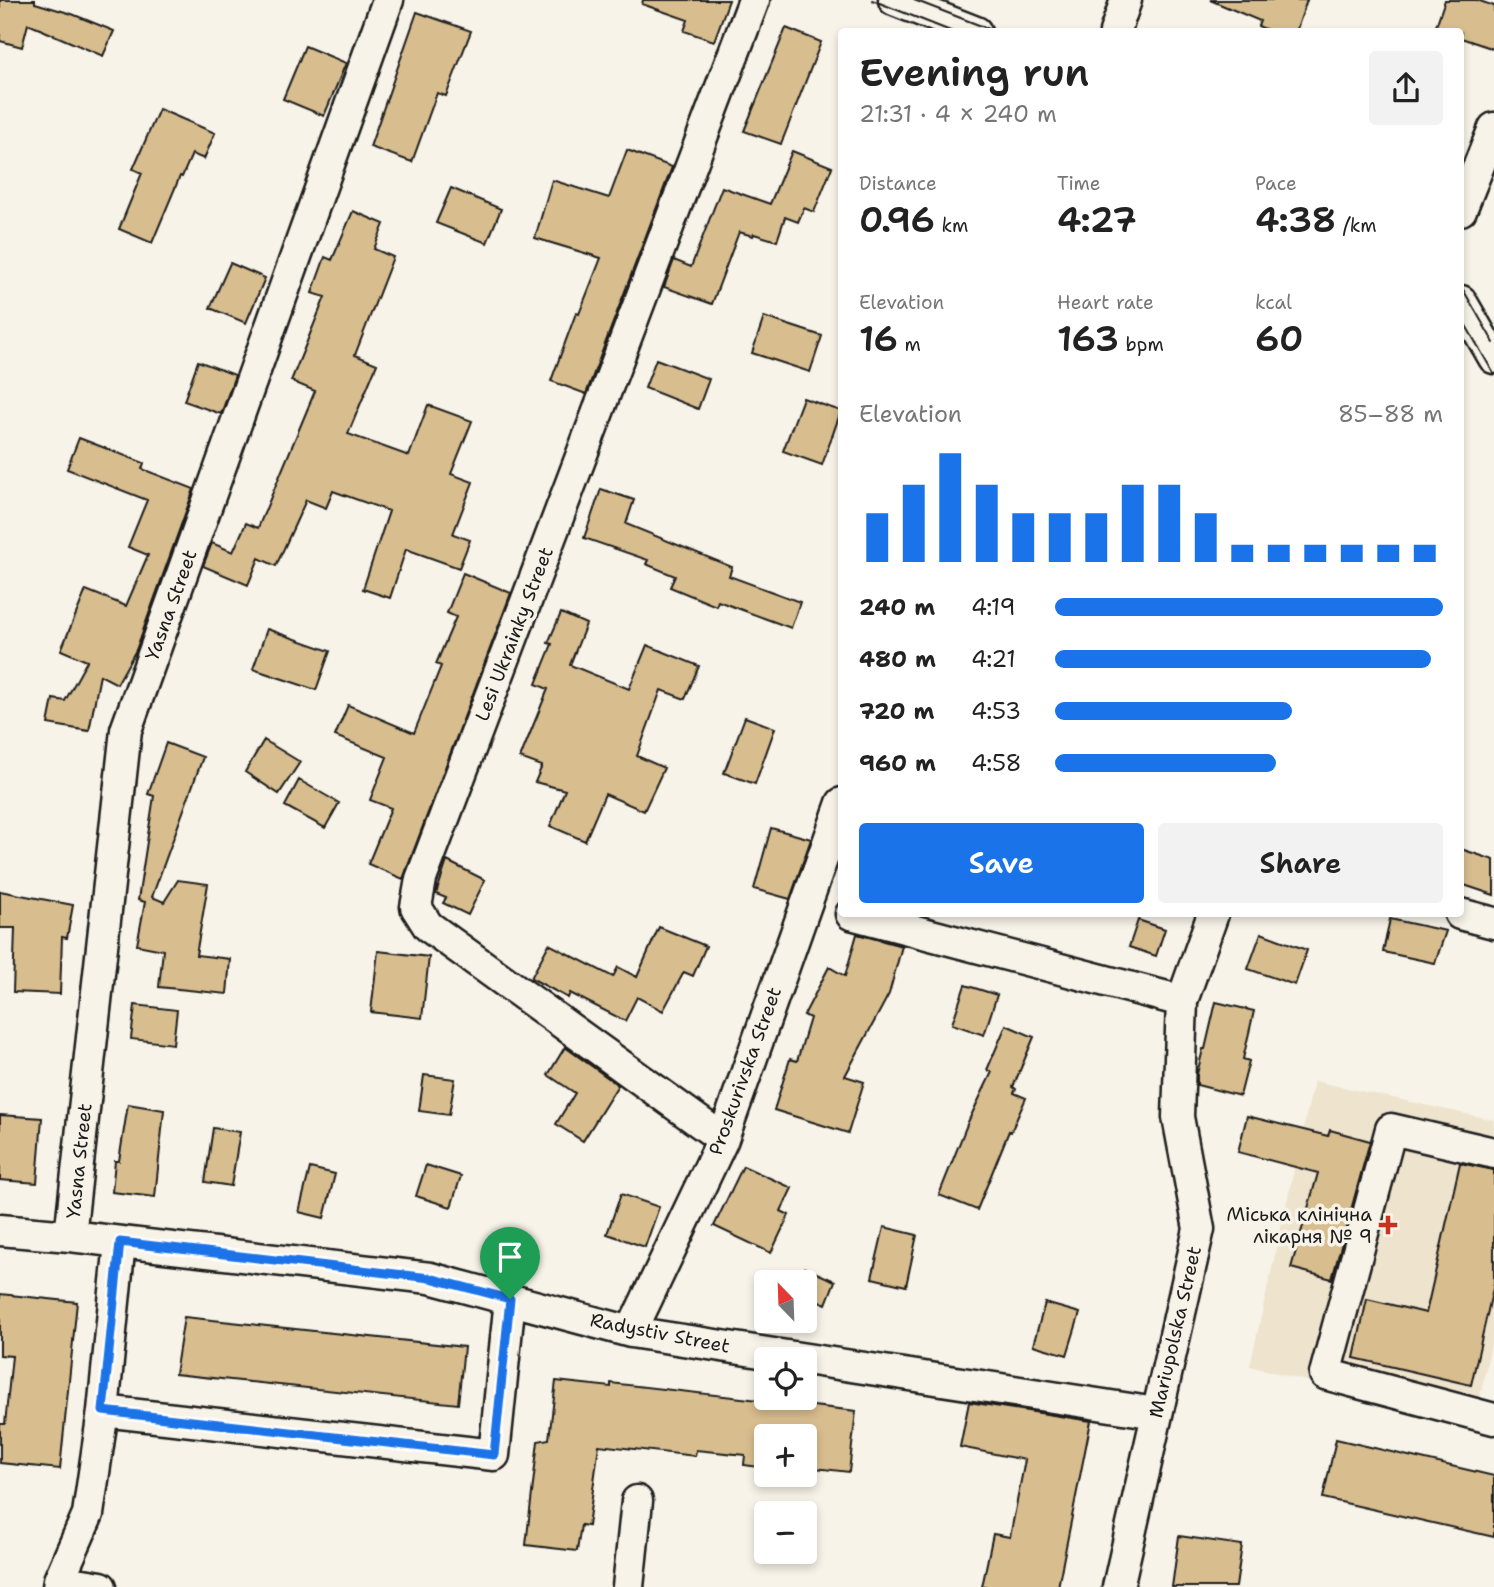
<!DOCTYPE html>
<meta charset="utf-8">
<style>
:root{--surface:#fff;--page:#f2f2f2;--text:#222;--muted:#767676;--accent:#1a73e8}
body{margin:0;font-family:"Shantell Sans",sans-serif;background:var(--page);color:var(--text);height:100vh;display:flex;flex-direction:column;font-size:26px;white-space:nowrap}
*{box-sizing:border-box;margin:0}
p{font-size:23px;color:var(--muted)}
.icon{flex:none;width:38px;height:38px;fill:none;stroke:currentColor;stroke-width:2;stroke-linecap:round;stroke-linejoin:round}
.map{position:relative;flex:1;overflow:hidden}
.sheet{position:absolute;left:838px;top:28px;width:626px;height:889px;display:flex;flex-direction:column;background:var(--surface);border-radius:7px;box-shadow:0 4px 10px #0003}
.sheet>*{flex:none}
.needle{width:46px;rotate:337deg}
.fabs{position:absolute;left:754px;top:1270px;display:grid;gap:14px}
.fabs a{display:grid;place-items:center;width:63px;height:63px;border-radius:7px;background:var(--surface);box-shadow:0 4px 10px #0003;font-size:35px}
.pin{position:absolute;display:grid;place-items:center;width:60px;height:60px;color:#fff;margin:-72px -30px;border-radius:50% 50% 50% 0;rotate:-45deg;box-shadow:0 0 7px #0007}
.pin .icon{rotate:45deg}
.round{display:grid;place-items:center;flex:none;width:74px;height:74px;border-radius:7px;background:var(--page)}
.summary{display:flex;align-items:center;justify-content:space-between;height:119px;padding:0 21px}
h1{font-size:38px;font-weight:600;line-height:52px}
.metrics{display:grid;grid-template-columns:repeat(3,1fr);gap:10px;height:119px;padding:7px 21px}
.metrics div{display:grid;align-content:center}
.metrics b{font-size:35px;font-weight:600}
.metrics small{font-size:19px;font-weight:400}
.metrics p{font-size:19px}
.chart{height:196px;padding:14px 21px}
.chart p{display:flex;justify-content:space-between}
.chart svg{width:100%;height:126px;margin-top:7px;stroke:var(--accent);stroke-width:6}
.button{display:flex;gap:14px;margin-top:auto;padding:14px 21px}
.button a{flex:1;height:80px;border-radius:7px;background:var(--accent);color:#fff;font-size:28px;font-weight:600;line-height:80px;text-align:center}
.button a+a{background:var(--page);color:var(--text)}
ul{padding:0 21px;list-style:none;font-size:23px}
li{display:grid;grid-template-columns:112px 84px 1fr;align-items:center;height:52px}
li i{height:18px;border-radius:9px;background:var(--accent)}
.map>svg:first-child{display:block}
</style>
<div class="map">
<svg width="1494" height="1587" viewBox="0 0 1494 1587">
<rect width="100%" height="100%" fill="#f7f3e8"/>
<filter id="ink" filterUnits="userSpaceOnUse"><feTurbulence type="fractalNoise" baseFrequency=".0143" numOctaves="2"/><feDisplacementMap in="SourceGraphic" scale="14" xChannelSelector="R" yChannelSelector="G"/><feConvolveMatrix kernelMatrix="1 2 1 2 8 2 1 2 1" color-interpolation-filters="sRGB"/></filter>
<g filter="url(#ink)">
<path fill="#eee3cd" d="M 1314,1081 L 1494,1120 L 1494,1330 L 1474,1425 L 1250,1366 Z"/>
<path fill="#d8bd8e" stroke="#1c1c1c" stroke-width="2" d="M 0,0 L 35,0 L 35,3 L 72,14 L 114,31 L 103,56 L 28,24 L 22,47 L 0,41 Z
M 643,0 L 729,0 L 714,41 L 684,31 L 688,20 L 642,4 Z
M 1210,0 L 1307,0 L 1296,32 L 1272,32 L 1258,26 L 1260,21 Z
M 1445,0 L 1477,0 L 1494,6 L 1494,49 L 1461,38 L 1461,32 L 1435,29 Z
M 417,12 L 471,31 L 446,96 L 437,93 L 412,162 L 370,147 Z
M 786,28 L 821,42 L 781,144 L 744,131 Z
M 305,46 L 346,63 L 324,116 L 283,99 Z
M 159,109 L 215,133 L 204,159 L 192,154 L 182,177 L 180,176 L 152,243 L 119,229 L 142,173 L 133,169 Z
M 627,150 L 672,167 L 586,394 L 551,381 L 576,313 L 579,314 L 601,258 L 535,238 L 552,180 L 609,198 Z
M 792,151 L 832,167 L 814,212 L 804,208 L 798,222 L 785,217 L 777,241 L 754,234 L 753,236 L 739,232 L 712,304 L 664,287 L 674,260 L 691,267 L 722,187 L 770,204 Z
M 451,188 L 501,209 L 487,243 L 436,223 Z
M 353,211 L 384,224 L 374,249 L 393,257 L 355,355 L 377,364 L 348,434 L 409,456 L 428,405 L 472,421 L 451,474 L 473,482 L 453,534 L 470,540 L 459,568 L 406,549 L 390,598 L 363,589 L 389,511 L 333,491 L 326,508 L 306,500 L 276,566 L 259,558 L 248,585 L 203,566 L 212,543 L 233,552 L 246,523 L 258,528 L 315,391 L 291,381 L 325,297 L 312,293 L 325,257 L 332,260 Z
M 230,263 L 265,278 L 246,323 L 210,308 Z
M 764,317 L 822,336 L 810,372 L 752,353 Z
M 656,359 L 709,379 L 698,409 L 645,388 Z
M 198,361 L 235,375 L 221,414 L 184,401 Z
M 803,398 L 841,411 L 822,465 L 783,451 Z
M 79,438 L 144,463 L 142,469 L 194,489 L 136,650 L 117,684 L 100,675 L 89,731 L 48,724 L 53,699 L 65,701 L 87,661 L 61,650 L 86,590 L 126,606 L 148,555 L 128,547 L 147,500 L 67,469 Z
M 601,489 L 634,500 L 626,524 L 732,567 L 729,576 L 800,602 L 791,628 L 718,601 L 716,606 L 670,587 L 675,576 L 646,564 L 648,560 L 584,538 Z
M 463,573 L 511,593 L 403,879 L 368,864 L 391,808 L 370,800 L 387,757 L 335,736 L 348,705 L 414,733 L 441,666 L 436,664 L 456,617 L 447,613 Z
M 561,613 L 586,624 L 570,665 L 629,689 L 647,645 L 699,666 L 685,699 L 661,690 L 637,756 L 664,768 L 644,811 L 605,794 L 585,841 L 550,826 L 565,790 L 535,782 L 542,766 L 520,758 L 548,689 L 536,684 L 552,644 L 548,643 Z
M 267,629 L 330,651 L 316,690 L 253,669 Z
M 745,717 L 775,728 L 755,784 L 724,773 Z
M 264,740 L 300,762 L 279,794 L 245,772 Z
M 166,743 L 203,757 L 152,897 L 164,902 L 178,880 L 208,884 L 196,955 L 230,959 L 227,994 L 159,987 L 163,950 L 137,945 L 145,902 L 138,900 L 154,796 L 148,794 Z
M 299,780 L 339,803 L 325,828 L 285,806 Z
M 771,828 L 811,839 L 790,899 L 754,889 Z
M 1461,849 L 1494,860 L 1494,895 L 1461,884 Z
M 447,861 L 485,880 L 468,915 L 443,903 L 446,898 L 436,894 Z
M 0,891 L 73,905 L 67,938 L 62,937 L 60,994 L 13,992 L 15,928 L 0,928 Z
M 1390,919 L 1446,931 L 1435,963 L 1383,952 Z
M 1138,920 L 1165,929 L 1156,956 L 1129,947 Z
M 659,927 L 706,946 L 693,976 L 684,972 L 663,1011 L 637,997 L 625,1021 L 570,993 L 568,998 L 531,978 L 549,944 L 613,977 L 618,967 L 637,977 Z
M 1261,933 L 1307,950 L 1295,985 L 1248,969 Z
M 857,934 L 902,946 L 889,994 L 845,1076 L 864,1082 L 848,1133 L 774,1110 L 790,1059 L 797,1061 L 810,1018 L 804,1015 L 829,967 L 845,976 Z
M 378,951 L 429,957 L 422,1018 L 371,1012 Z
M 965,985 L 997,995 L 984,1035 L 952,1024 Z
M 1216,1002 L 1254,1011 L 1243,1059 L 1249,1061 L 1240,1096 L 1197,1085 L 1197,1074 L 1203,1049 L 1205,1049 Z
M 135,1005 L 177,1010 L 173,1044 L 131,1039 Z
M 1006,1025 L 1034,1037 L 1013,1087 L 1016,1089 L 1014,1093 L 1026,1098 L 1011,1132 L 1009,1131 L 977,1210 L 939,1195 L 968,1122 L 992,1072 L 987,1070 Z
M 565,1047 L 618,1085 L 583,1141 L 556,1124 L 575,1093 L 548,1075 Z
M 424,1075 L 455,1079 L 449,1115 L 419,1111 Z
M 128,1104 L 164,1110 L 155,1197 L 112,1192 L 115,1161 L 119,1161 Z
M 0,1115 L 42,1118 L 37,1183 L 0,1180 Z
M 1247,1116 L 1328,1136 L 1330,1130 L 1370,1141 L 1332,1279 L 1291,1268 L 1318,1173 L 1238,1152 Z
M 213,1128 L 240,1132 L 231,1186 L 205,1182 Z
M 1460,1163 L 1494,1170 L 1494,1284 L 1471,1385 L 1354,1358 L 1367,1299 L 1426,1313 Z
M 426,1165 L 461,1176 L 451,1207 L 416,1196 Z
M 743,1166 L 792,1188 L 781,1211 L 789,1215 L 771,1253 L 714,1226 Z
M 310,1168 L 335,1174 L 324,1218 L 299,1212 Z
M 621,1194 L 659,1207 L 645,1247 L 607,1234 Z
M 884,1227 L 917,1235 L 906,1286 L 872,1278 Z
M 805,1268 L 835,1281 L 826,1304 L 805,1295 Z
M 0,1294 L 77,1302 L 60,1469 L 0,1463 L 0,1424 L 5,1424 L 12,1356 L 0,1355 Z
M 1045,1303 L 1080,1313 L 1067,1355 L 1033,1345 Z
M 184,1317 L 464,1347 L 458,1404 L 175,1374 Z
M 556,1381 L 611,1387 L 611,1383 L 856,1411 L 849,1472 L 815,1468 L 815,1473 L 805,1472 L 805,1437 L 766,1437 L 766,1468 L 744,1465 L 745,1455 L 696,1450 L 695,1456 L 599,1445 L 588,1526 L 581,1525 L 577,1551 L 526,1545 L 538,1441 L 549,1439 Z
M 969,1402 L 1091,1421 L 1058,1587 L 982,1587 L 993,1534 L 1010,1537 L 1025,1460 L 960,1447 Z
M 1336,1439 L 1494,1476 L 1494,1537 L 1323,1498 Z
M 1179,1536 L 1242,1545 L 1236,1587 L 1172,1587 Z"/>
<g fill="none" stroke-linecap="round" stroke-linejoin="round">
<defs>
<path id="minor" d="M 894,0 L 976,32
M 1115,32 L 1126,0
M 1461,210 L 1494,128
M 1461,301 L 1494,358
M 851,914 L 1182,1001
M 1460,914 L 1494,923
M 723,1139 L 428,926 L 416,907 L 421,879 L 754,0
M 1494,1153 L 1391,1129 L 1325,1374 L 1494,1419
M 0,1230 L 70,1236 L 430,1278 L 631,1332 L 1156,1413
M 70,1236 L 126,730 L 388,0
M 631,1332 L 723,1139 L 842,803
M 103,1411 L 120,1242
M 59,1580 L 88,1514 L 103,1411 L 494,1455 L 510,1299
M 58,1587 L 59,1580 L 101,1587
M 628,1587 L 637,1501
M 1118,1587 L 1199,1229 L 1178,1117 L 1182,1001 L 1213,914"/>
</defs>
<use href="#minor" stroke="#1c1c1c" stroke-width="35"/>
<use href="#minor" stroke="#f7f3e8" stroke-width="30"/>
<path stroke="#1c1c1c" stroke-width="2" d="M 872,0 L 953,32
M 914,0 L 997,32
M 1461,286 L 1494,343
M 1461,317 L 1494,374"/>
</g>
</g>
<g fill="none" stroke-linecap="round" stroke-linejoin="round" filter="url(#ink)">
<defs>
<path id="route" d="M 120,1242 L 430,1278 L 510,1299 L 494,1455 L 103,1411 Z"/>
</defs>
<use href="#route" stroke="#fff" stroke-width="14"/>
<use href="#route" stroke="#1a73e8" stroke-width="9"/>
</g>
<path fill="#c8321e" stroke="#f7f3e8" stroke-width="2.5" d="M1384.5 1214.5h7v7h7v7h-7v7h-7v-7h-7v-7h7z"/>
<g text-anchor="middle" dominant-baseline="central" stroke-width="7" stroke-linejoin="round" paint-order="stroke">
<g font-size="19" fill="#1c1c1c" stroke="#f7f3e8">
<text transform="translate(171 605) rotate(-70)">Yasna Street</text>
<text transform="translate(514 634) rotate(-69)">Lesi Ukrainky Street</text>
<text transform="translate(745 1071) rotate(-70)">Proskurivska Street</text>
<text transform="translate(79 1161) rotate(-84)">Yasna Street</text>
<text transform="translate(1175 1332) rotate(-77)">Mariupolska Street</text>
<text transform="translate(660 1333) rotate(11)">Radystiv Street</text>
</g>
<g font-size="19" fill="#1c1c1c" stroke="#f7f3e8" text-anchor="end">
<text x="1372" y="1214">Міська клінічна<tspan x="1372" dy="22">лікарня № 9</tspan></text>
</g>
</g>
</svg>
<div class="fabs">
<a><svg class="needle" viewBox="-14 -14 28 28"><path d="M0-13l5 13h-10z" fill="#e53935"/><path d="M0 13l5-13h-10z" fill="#767676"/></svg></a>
<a><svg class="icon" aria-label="locate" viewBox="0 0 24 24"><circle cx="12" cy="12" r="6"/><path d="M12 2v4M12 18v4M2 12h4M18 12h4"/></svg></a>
<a>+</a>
<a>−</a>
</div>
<div class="pin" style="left:510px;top:1299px;background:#1e9e55"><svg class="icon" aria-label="arrive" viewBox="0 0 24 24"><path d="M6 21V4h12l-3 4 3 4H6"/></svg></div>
<section class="sheet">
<div class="summary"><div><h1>Evening run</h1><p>21:31 · 4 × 240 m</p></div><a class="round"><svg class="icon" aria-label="share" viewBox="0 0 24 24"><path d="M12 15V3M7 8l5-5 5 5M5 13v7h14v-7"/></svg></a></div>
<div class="metrics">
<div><p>Distance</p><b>0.96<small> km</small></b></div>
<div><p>Time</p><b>4:27</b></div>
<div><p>Pace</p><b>4:38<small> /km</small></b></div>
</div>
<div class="metrics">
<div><p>Elevation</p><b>16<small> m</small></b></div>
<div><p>Heart rate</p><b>163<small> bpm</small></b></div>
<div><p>kcal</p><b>60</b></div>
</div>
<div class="chart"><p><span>Elevation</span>85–88 m</p>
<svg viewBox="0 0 160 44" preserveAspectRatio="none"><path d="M5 44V27M15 44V17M25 44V6M35 44V17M45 44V27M55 44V27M65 44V27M75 44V17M85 44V17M95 44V27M105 44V38M115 44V38M125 44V38M135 44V38M145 44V38M155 44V38"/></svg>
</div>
<ul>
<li><b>240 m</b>4:19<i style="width:100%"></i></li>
<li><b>480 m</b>4:21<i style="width:97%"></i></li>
<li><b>720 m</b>4:53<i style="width:61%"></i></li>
<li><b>960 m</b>4:58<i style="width:57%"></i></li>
</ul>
<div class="button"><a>Save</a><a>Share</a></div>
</section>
</div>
